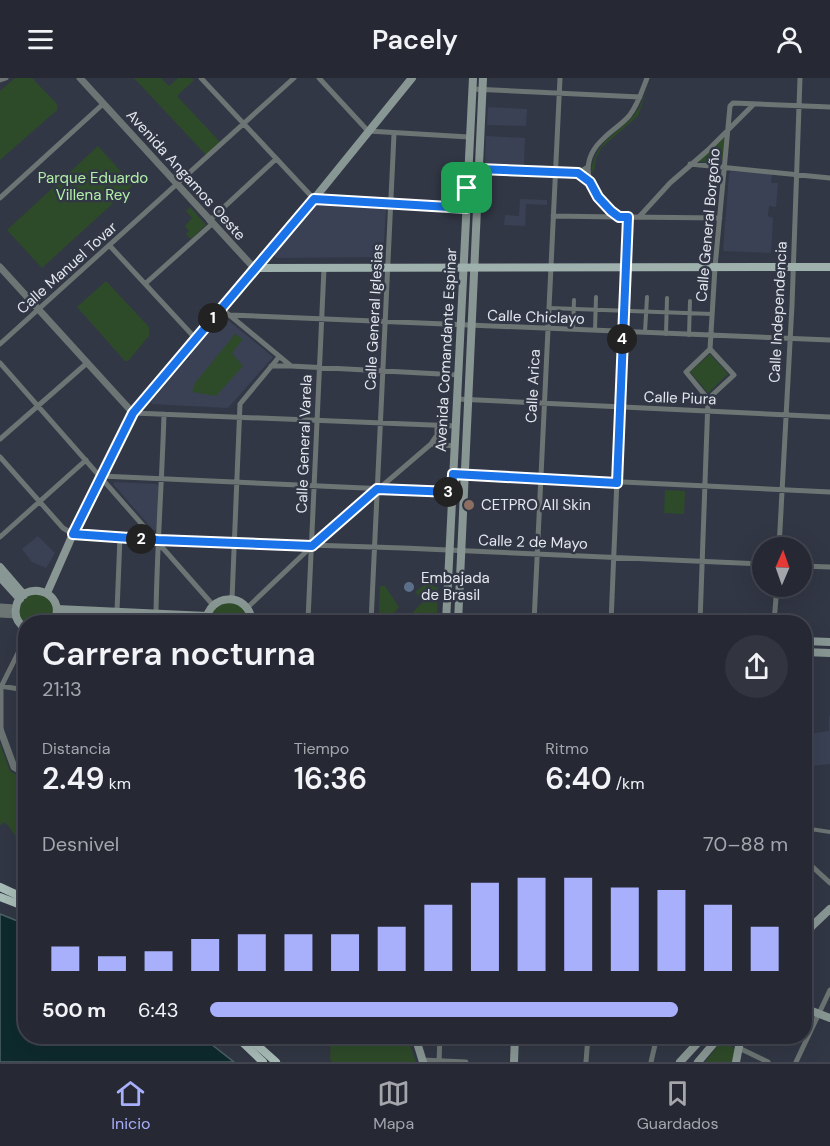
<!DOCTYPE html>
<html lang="es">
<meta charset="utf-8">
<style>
:root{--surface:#262934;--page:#323540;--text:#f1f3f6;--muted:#a4a6ac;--line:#42454f;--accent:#a8b0fc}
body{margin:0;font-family:"DM Sans",sans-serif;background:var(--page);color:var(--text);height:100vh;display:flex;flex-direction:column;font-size:22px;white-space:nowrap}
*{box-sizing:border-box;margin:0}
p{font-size:20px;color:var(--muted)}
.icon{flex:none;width:33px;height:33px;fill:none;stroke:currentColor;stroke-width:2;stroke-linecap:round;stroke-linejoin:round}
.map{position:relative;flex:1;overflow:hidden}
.drawer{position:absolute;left:18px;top:537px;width:794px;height:429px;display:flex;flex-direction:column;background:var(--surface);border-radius:24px;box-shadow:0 6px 24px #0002,0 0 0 2px var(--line)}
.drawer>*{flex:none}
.needle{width:39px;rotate:2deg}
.fabs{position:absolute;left:752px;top:459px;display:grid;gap:12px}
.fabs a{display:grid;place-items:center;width:60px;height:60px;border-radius:50%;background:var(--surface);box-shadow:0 6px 24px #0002,0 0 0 2px var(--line);font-size:30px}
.pin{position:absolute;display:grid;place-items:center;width:51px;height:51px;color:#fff;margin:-26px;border-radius:12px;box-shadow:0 3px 9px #0006}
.km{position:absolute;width:30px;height:30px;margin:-15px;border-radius:50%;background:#222;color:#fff;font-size:16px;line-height:30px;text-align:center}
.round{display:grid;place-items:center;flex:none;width:63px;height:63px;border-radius:32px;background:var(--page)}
.head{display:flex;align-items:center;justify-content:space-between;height:102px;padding:0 24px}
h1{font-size:33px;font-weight:600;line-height:45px}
.stats{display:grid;grid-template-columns:repeat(3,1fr);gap:9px;height:102px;padding:6px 24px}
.stats div{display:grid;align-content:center}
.stats b{font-size:30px;font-weight:600}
.stats small{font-size:16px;font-weight:400}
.stats p{font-size:16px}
.chart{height:168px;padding:12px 24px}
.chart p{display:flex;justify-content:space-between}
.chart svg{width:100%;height:108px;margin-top:6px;stroke:var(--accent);stroke-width:6}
ul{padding:0 24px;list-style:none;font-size:20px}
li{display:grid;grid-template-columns:96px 72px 1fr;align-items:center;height:45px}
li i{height:15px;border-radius:8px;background:var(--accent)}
header{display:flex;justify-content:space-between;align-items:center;height:78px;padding:0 24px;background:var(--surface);font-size:27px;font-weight:600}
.tab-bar{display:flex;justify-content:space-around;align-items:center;height:84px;border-top:2px solid var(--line);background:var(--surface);font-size:16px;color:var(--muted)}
.tab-bar a{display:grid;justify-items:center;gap:3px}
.tab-bar .current{color:var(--accent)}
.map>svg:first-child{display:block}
</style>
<header><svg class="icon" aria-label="menu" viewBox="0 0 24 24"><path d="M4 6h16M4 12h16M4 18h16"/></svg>Pacely<svg class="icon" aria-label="person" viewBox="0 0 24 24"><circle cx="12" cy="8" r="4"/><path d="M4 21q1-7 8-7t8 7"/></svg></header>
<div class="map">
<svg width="830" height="984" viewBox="0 0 830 984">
<rect width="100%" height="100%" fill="#323745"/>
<path fill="#3a4154" d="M 488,29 L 527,31 L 526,48 L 487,47 Z
M 486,58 L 525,60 L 524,87 L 485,86 Z
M 731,93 L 772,96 L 771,105 L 778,105 L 776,129 L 769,128 L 768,138 L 773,140 L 771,175 L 723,173 L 729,96 Z
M 520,121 L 547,122 L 547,127 L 526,126 L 525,148 L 504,147 L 505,137 L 519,138 Z
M 314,126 L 386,130 L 383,179 L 276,180 L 273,176 Z
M 223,238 L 273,279 L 228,330 L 152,326 L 151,324 L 186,282 L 189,282 L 191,276 Z
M 114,404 L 156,406 L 159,408 L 158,452 L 153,452 L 114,407 Z
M 38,458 L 55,475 L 46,490 L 32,484 L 22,471 Z
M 829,638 L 830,638 L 830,686 L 810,688 L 810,656 L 829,653 Z"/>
<path fill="#2e4b29" d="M 15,0 L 32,0 L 57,26 L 57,32 L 0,82 L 0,13 Z
M 134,0 L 161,0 L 169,8 L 178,0 L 192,0 L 194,2 L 177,18 L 220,64 L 206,77 Z
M 651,0 L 638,38 L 602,69 L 596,80 L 594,93 L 591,94 C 596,57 622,57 638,31 C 644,21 647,10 651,0 Z
M 728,56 L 726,78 L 721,83 L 695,84 Z
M 98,68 L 133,107 L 42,190 L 7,152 Z
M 190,129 L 206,147 L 191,161 L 186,156 L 189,153 L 185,148 L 192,140 L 186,133 Z
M 105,204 L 107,204 L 149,249 L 149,258 L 128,283 L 125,283 L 77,229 Z
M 235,256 L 243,261 L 232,275 L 243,288 L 216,318 L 192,314 L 195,305 Z
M 710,276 L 728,296 L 708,315 L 690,294 Z
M 665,412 L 685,413 L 684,436 L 664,435 Z
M 427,505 L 438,510 L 437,540 L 417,540 L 413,534 L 424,523 L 415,514 Z
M 380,508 L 385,508 L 399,529 L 393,537 L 379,537 Z
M 37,515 L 48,520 L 55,530 L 52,544 L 26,544 L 26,549 L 18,538 C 20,524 24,519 37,515 Z
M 224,523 L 242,527 L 250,544 L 209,544 L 213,530 Z
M 63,531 L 200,537 L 201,544 L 63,538 Z
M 0,666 L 10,693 L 25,702 L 25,770 L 5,744 L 0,747 Z
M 331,959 L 407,959 L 416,984 L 332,984 L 330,982 Z
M 723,961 L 735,971 L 732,984 L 705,984 Z"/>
<path fill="#0e2a2d" stroke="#4e6267" stroke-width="1.5" d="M 0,836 L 25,846 L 26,958 L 202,959 L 234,984 L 0,984 Z"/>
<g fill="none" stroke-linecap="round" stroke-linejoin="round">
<path stroke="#6c7573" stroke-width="4" d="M 549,230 L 712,236
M 573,251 L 574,222
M 595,252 L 596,219
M 645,254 L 647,219
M 666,256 L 667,220
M 689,257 L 690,223
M 804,750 L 830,754"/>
<path stroke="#6c7573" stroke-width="5" d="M 201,0 L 314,121 L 466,130
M 319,0 L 368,53 L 469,59
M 0,2 L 6,0
M 472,11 L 640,19
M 690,86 L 830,100
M 479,91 L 578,95 L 588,89
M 0,120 L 103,26
M 553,138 L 617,139
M 619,139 C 591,119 574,87 604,60 C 612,52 621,47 629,38 C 638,27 642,13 647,0
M 627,139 L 720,140
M 639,139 L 670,105 L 708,72 L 754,26
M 209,143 L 276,81
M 110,168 L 196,261
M 146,205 L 212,146
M 221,230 L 291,288 L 459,297
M 230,237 L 830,262
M 0,266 L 294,0
M 0,285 L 213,527
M 271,288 L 289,288
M 457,321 L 830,339
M 708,321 L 734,297 L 710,271
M 133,335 L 456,348
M 0,361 L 87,285
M 431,366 L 455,368
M 0,379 L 63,450 L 73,456 L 158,462 L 403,470 L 762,486
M 454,396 L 830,414
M 101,398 L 452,414
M 0,459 L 86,382
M 779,470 L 792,227 L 800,0
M 801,488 L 830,489
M 232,521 L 240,326 L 279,279
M 247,530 L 312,468 L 431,366 L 437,357 L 437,347
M 117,533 L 120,459
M 156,535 C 157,469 162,403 164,336
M 308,542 L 324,190
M 371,544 L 394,56
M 534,544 L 560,0
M 611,544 L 628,139
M 700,544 L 708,321 L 686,294 L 710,271 L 715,189 L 730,28 L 733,25 L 830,29
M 774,544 L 777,508
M 0,608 L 26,612
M 1,653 L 1,609 L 26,559
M 804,677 L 808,564
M 804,781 L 830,805
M 804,841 L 812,848
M 739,970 L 768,984
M 422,982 L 466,984
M 439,984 L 440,958
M 586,984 L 588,958
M 651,984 L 657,958
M 796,984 L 830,912"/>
<path stroke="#6c7573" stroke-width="7" d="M 80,0 L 254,190
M 0,189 L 133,335
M 0,529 L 16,530
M 0,536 L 16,537
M 0,651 L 14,689 L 26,696"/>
<path stroke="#899794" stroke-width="8" d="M 0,489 L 24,517
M 0,499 L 20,521
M 47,515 L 73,456 L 133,335 L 314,121 L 412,0
M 57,531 L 207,538
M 251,539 L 365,544
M 56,541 L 138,544
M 206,544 C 208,515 248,513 252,543
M 446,544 L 473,0
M 458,544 L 483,0
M 26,551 C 19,546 14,539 16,530 C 20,500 69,512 54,544
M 804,563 L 830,564
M 804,574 L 830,575
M 804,861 L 812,848 L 830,831
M 804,930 L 830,940
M 415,958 L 423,984
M 514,984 L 515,958
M 680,984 L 704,958
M 698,984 L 720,958
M 736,984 L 741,958"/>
<path stroke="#9fb1ad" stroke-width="8" d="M 254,190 L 830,189"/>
<path stroke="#a9bdb8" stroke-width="8" d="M 0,809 L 26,821
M 0,819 L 26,829
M 236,958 L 263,984
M 247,958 L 276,984"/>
</g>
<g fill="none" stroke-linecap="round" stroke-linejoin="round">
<defs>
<path id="route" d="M 478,91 L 578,95 L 590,104 L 598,119 L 611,133 L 619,139 L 628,139 L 617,405 L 453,396 L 452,414 L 377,411 L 312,468 L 158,462 L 73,456 L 133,335 L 314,121 L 466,130 L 467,110 L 478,110 Z"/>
</defs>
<use href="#route" stroke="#fff" stroke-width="12"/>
<use href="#route" stroke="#1a73e8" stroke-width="8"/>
</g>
<circle fill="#8d6e63" stroke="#323745" stroke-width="2" cx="469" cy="427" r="6"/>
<circle fill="#5c6f8a" stroke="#323745" stroke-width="2" cx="409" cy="509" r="6"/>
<g text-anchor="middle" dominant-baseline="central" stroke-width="5" stroke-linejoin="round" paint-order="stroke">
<g font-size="15" fill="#e2e6ee" stroke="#323745">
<text transform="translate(186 97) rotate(48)">Avenida Angamos Oeste</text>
<text transform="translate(708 147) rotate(-85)">Calle General Borgoño</text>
<text transform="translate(67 190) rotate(-42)">Calle Manuel Tovar</text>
<text transform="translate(778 234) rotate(-87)">Calle Independencia</text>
<text transform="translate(374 239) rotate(-87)">Calle General Iglesias</text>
<text transform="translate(536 239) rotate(2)">Calle Chiclayo</text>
<text transform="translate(446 272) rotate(-87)">Avenida Comandante Espinar</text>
<text transform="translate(533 308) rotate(-87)">Calle Arica</text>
<text transform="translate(680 320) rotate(2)">Calle Piura</text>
<text transform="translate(304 366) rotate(-88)">Calle General Varela</text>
<text transform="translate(533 464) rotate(2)">Calle 2 de Mayo</text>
</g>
<g font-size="15" fill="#b2efa8" stroke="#323745">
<text x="93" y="100">Parque Eduardo<tspan x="93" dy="17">Villena Rey</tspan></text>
</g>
<g font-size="15" fill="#e2e6ee" stroke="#323745" text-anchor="start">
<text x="481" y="427">CETPRO All Skin</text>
<text x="421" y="500">Embajada<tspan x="421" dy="17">de Brasil</tspan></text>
</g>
</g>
</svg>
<div class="fabs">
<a><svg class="needle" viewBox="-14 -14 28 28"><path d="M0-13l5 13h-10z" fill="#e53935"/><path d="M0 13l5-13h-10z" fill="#a4a6ac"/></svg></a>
</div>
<div class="pin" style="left:467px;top:110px;background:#1e9e55"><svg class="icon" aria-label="arrive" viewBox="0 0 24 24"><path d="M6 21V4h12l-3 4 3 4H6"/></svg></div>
<b class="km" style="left:213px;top:240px">1</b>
<b class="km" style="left:141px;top:461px">2</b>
<b class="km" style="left:448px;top:414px">3</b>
<b class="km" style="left:622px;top:261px">4</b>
<section class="drawer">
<div class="head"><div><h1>Carrera nocturna</h1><p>21:13</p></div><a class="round"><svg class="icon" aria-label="share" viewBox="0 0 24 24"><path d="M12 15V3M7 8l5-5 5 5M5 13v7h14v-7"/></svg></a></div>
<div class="stats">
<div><p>Distancia</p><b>2.49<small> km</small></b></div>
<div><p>Tiempo</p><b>16:36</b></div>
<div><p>Ritmo</p><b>6:40<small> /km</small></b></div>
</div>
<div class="chart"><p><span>Desnivel</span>70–88 m</p>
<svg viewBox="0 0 160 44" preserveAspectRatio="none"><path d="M5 44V34M15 44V38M25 44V36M35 44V31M45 44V29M55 44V29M65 44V29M75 44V26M85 44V17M95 44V8M105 44V6M115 44V6M125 44V10M135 44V11M145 44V17M155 44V26"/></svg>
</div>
<ul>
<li><b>500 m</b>6:43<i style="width:81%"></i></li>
</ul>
</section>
</div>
<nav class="tab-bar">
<a class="current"><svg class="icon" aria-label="home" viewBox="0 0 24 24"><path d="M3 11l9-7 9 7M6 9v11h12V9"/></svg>Inicio</a>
<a><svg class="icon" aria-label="map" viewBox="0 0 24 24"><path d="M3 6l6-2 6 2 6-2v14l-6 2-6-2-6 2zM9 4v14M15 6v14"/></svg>Mapa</a>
<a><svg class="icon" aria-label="saved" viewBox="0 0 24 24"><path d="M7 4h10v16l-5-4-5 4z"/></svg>Guardados</a>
</nav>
